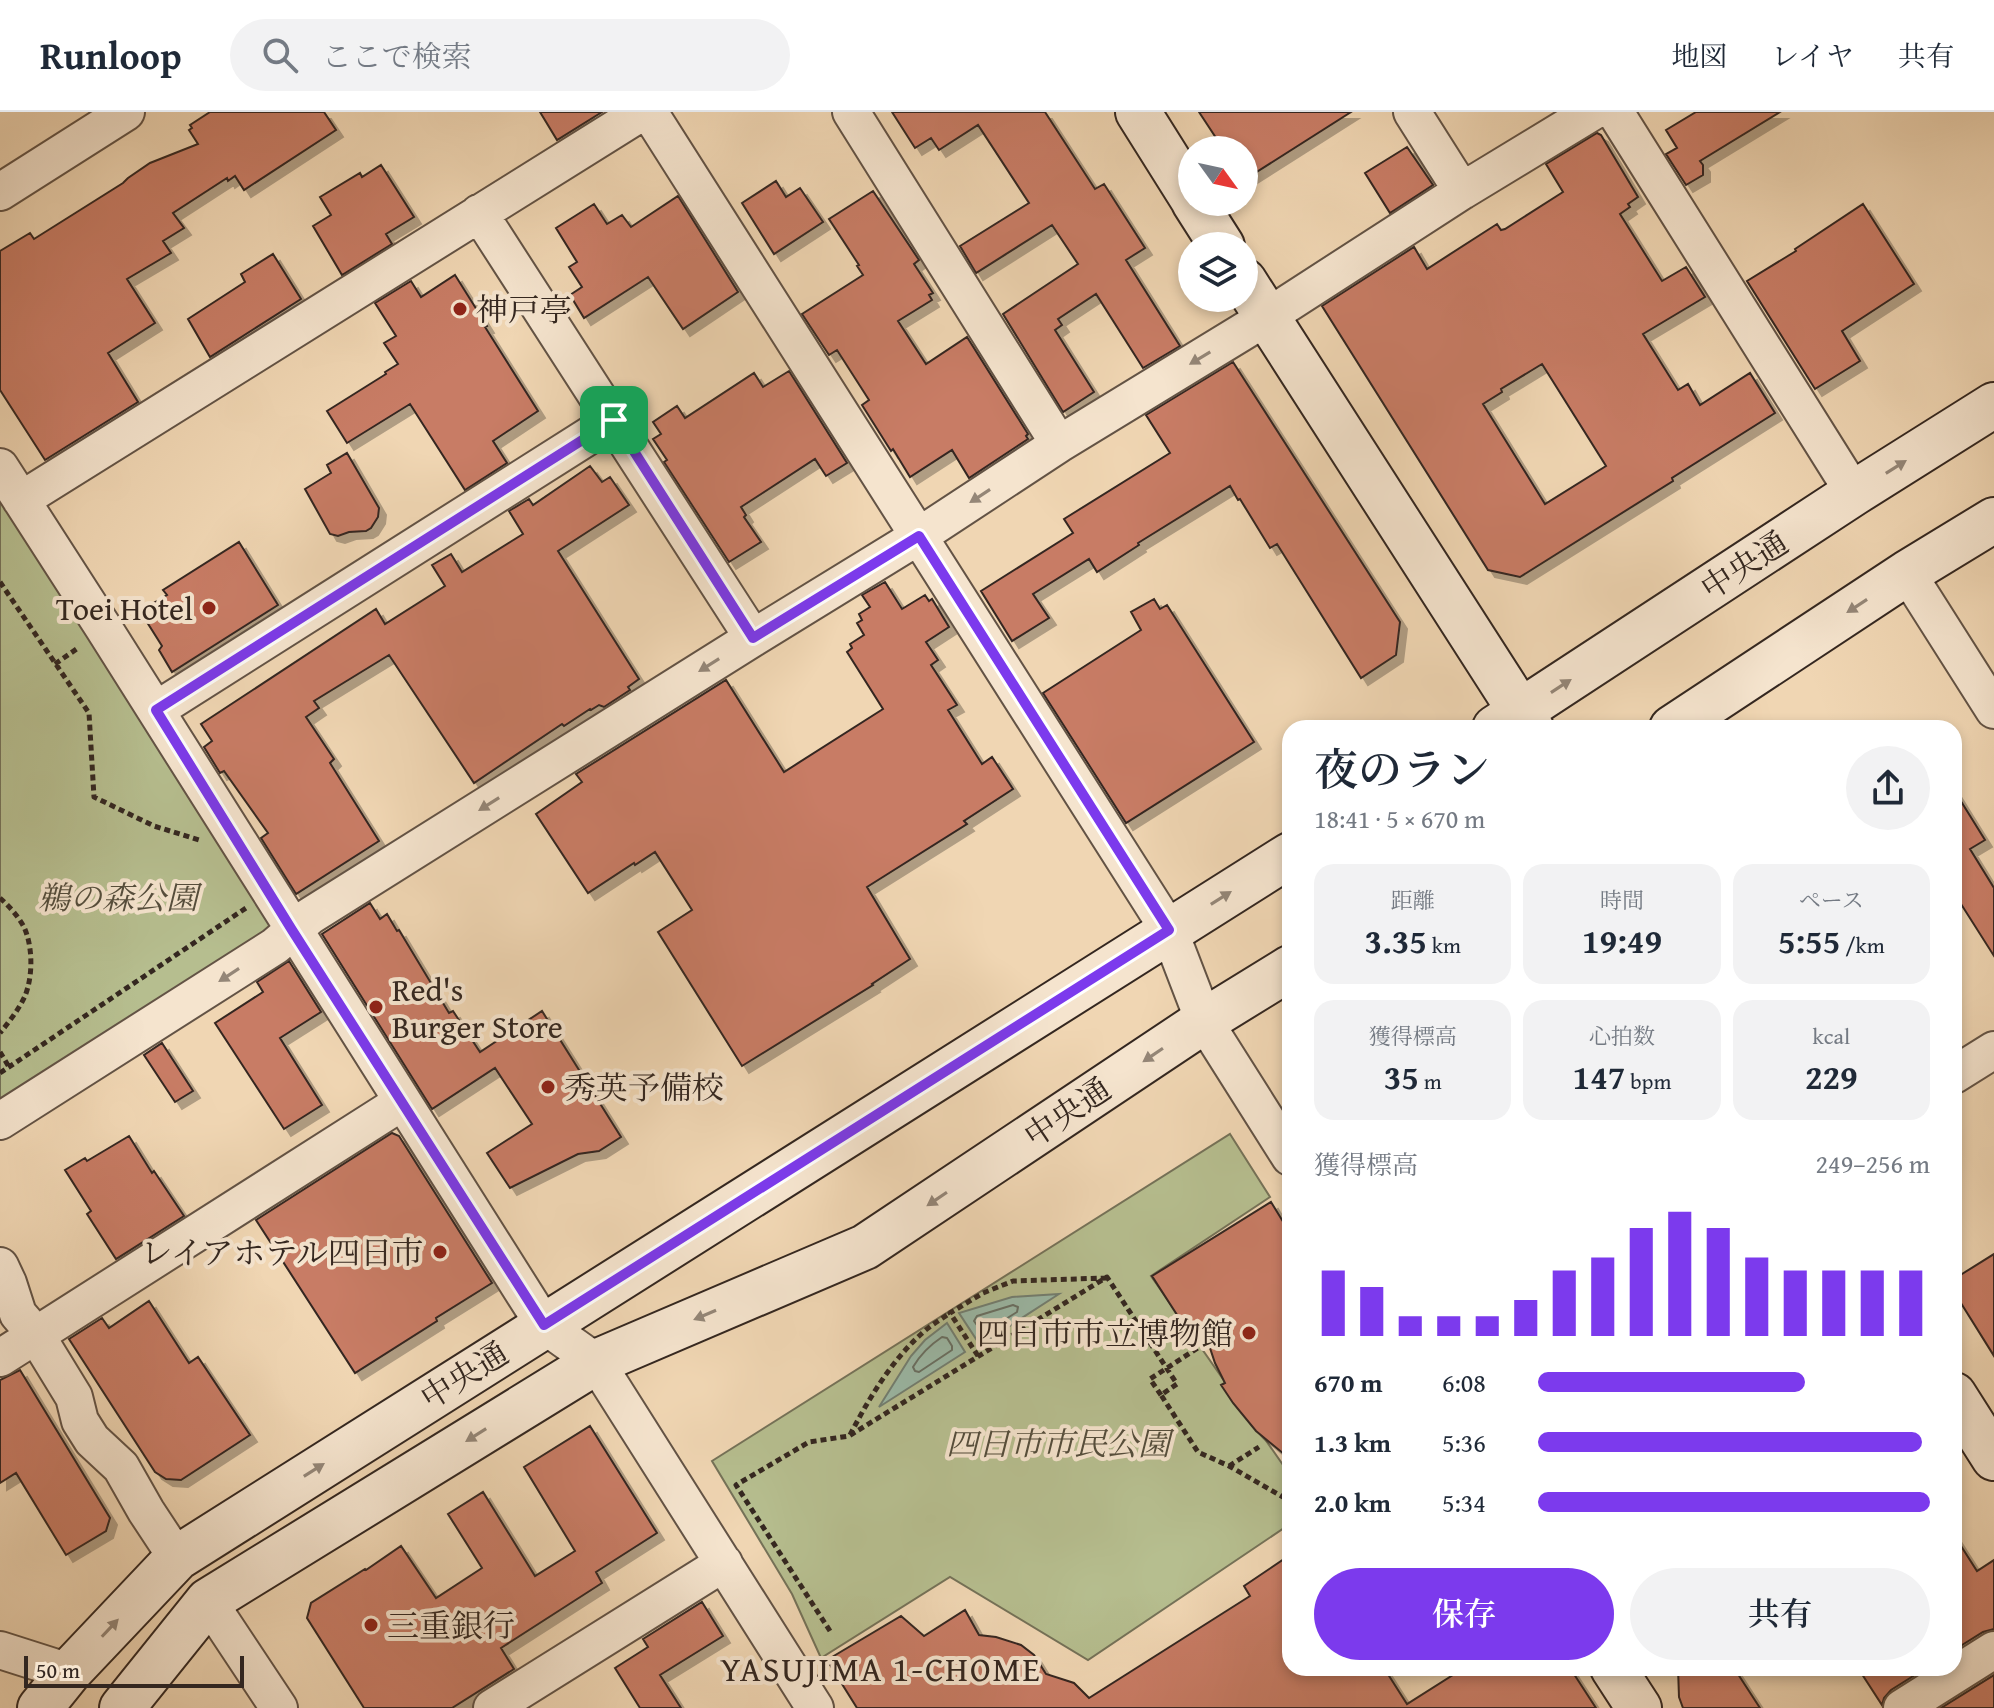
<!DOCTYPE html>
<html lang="ja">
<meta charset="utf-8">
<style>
:root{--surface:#fff;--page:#f2f2f3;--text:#1f2937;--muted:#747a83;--line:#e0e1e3;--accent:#7c3aed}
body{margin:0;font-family:"Gentium Book Plus","Noto Serif JP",serif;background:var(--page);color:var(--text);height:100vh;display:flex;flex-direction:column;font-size:30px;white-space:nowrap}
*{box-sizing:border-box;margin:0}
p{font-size:26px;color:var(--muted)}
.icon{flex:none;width:44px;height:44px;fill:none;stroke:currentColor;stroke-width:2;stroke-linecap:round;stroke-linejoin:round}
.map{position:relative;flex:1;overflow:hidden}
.details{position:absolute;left:1282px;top:608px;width:680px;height:956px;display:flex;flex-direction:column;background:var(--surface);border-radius:24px;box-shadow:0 4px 12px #0003}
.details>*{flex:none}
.needle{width:52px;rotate:123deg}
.tools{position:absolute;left:1178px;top:24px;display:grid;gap:16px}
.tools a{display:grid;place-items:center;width:80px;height:80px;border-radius:50%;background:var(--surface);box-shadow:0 4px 12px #0003;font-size:40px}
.scale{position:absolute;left:24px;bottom:20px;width:220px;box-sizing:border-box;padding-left:8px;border:4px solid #342720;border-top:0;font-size:22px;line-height:28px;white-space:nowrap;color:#342720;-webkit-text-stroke:6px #f5e4ce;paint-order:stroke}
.pin{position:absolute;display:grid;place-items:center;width:68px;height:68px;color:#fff;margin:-34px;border-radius:16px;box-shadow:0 4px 12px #0006}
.round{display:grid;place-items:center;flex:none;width:84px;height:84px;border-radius:42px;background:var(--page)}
.summary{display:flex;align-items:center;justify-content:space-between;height:136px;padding:0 32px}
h1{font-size:44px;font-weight:600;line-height:60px}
.metrics{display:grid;grid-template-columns:repeat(3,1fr);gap:12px;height:136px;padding:8px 32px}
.metrics div{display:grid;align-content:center;border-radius:20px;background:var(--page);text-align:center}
.metrics b{font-size:34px;font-weight:600}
.metrics small{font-size:22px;font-weight:400}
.metrics p{font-size:22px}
.chart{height:224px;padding:16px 32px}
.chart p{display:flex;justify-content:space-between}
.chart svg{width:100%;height:144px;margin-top:8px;stroke:var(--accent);stroke-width:6}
.cta{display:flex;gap:16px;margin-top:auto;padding:16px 32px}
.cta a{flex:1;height:92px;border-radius:48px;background:var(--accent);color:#fff;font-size:32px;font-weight:600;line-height:92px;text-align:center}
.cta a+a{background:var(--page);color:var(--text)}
ul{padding:0 32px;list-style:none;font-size:26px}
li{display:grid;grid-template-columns:128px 96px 1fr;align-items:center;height:60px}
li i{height:20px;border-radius:10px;background:var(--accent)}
header{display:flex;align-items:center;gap:48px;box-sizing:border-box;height:112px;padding:0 40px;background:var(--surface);border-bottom:2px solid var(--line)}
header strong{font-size:38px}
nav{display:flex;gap:44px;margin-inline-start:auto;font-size:28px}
.search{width:560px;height:72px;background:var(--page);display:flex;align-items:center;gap:20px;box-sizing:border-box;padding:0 28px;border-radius:44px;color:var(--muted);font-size:30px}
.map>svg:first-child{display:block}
</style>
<header>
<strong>Runloop</strong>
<div class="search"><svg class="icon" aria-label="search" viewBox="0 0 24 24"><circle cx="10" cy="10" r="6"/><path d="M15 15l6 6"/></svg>ここで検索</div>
<nav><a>地図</a><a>レイヤ</a><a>共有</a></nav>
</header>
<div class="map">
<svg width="1994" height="1596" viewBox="0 0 1994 1596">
<defs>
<filter id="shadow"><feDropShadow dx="7" dy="7" stdDeviation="0" flood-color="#0004"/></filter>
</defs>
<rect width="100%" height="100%" fill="#f0d6b3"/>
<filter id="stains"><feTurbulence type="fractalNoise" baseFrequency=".0025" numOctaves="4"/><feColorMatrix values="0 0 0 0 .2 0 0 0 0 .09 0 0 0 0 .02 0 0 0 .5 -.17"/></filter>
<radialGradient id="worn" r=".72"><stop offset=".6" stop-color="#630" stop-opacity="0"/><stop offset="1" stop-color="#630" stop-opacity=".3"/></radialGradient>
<path fill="#b6be8f" stroke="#757258" stroke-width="2" d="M 0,379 L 271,811 L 269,827 L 0,999 Z
M 1230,1022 L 1270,1085 L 1151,1164 L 1290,1363 L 1290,1412 L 1088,1548 L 950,1465 L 821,1546 L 792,1482 L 712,1349 Z"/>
<path fill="#9bbaa8" stroke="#727f72" stroke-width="2" d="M 1059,1182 L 980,1233 L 959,1201 L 1012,1185 Z
M 947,1211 L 965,1240 L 879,1295 L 911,1244 L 925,1228 Z"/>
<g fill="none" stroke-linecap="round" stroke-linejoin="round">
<path stroke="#687064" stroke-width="2" d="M 1013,1193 L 1018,1195 L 1017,1200 L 985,1220 L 981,1219 L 974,1209 L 977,1204 Z
M 942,1225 L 947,1226 L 952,1234 L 952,1238 L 919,1260 L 915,1259 L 913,1255 C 920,1243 930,1233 942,1225 Z"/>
</g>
<path fill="#c87b65" stroke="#342720" stroke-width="2" fill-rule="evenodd" filter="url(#shadow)" d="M 210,0 L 324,0 L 336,18 L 244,78 L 235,64 L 228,69 L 227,66 L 173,101 L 184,116 L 163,129 L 171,141 L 127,167 L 155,211 L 108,241 L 138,290 L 45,348 L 0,278 L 0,139 L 30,121 L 34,127 L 123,71 L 128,66 L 150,51 L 198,32 L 189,18 L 192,16 L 190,13 Z
M 540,0 L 602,0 L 557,28 Z
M 892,0 L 1045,0 L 1095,77 L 1104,72 L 1145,136 L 1126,148 L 1180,234 L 1143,256 L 1096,182 L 1058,207 L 1062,213 L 1055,218 L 1094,280 L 1063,300 L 1003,202 L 1078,152 L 1052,113 L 976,161 L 960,134 L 1029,91 L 978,13 L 939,38 L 931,26 L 915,36 Z
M 1199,0 L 1351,0 L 1244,68 L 1244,38 L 1224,38 Z
M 1696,0 L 1780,0 L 1700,49 L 1703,53 L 1703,63 L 1686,73 L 1666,42 L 1677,36 L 1666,18 Z
M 1597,21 L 1601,23 L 1638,85 L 1628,92 L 1630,95 L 1620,102 L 1662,169 L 1686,155 L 1705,185 L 1643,222 L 1678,278 L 1688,272 L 1700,293 L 1750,261 L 1775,301 L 1672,366 L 1673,369 L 1520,465 L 1488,458 L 1322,194 L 1414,135 L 1427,157 L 1497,112 L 1501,118 L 1505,117 L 1563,80 L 1546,52 ZM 1542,252 L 1606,354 L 1545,392 L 1483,292 L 1502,280 L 1501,277 Z
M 1407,35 L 1433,73 L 1390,101 L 1365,61 Z
M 381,53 L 414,105 L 386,122 L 392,132 L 342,163 L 313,114 L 331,103 L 320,85 L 360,61 L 362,65 Z
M 776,69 L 786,85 L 800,76 L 823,110 L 774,142 L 742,91 Z
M 873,79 L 919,148 L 914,152 L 933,181 L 929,183 L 932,188 L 898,209 L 926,252 L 967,225 L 1028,322 L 1026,324 L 1028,327 L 969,366 L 952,338 L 910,365 L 893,337 L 891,339 L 862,293 L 869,288 L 837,238 L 829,243 L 802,202 L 863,163 L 857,154 L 859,153 L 829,107 Z
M 678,84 L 738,180 L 683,217 L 648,165 L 584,206 L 570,183 L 582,175 L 569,155 L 577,150 L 556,116 L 594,92 L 607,112 L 622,103 L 631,115 Z
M 1863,92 L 1914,172 L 1842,219 L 1860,249 L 1815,277 L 1747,169 L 1796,139 L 1795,137 Z
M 273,142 L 301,187 L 210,245 L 188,207 L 245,170 L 241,162 Z
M 455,163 L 487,214 L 485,215 L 538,299 L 493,329 L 507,351 L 465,378 L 410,292 L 347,331 L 327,299 L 386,262 L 385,260 L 398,252 L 384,231 L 396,224 L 375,191 L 411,169 L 421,185 Z
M 1233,250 L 1400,510 L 1396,543 L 1361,566 L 1277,432 L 1270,436 L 1240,387 L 1238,388 L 1230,374 L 1138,431 L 1139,433 L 1097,460 L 1089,447 L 1033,482 L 1049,506 L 1012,529 L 981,479 L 1073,421 L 1064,407 L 1170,341 L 1146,303 Z
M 789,259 L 847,351 L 826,364 L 815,347 L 741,395 L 746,403 L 744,405 L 761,430 L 729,450 L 664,350 L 667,348 L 653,327 L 661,322 L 653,310 L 677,294 L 685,306 L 754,261 L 763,275 Z
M 347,341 L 379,396 L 378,405 L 371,416 L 366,419 L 349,420 L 338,424 L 330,422 L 305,377 L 331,361 L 327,353 Z
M 590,354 L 602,370 L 610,365 L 629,393 L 558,439 L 639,567 L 628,575 L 630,578 L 604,595 L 599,593 L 591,598 L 590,597 L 564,614 L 562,612 L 474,671 L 389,543 L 314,589 L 319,596 L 306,605 L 334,647 L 330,651 L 379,729 L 296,782 L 261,726 L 268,721 L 224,659 L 220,661 L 204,635 L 212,629 L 201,612 L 376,497 L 385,512 L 445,474 L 432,453 L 451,442 L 462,460 L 523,422 L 509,399 L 529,387 L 533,393 Z
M 239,430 L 278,493 L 172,560 L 159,538 L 162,534 L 140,499 L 167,483 L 163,478 Z
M 885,470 L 902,497 L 925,483 L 929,489 L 932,487 L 949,515 L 926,530 L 938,548 L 931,553 L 957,593 L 948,598 L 982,652 L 992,645 L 1013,677 L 964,709 L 967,712 L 867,775 L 910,847 L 872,872 L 873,873 L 742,954 L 658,820 L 692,798 L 655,740 L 635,753 L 634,751 L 588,781 L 536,702 L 582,670 L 576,662 L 726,568 L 784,660 L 883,597 L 847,540 L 852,536 L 850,532 L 864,523 L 857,511 L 862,508 L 859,502 L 870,495 L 862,483 Z
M 1154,487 L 1160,497 L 1167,493 L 1254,630 L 1126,711 L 1043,581 L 1141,518 L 1131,500 Z
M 1954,678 L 1985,728 L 1970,737 L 1994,776 L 1994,844 L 1954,781 Z
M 370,791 L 380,807 L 387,802 L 397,819 L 399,818 L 449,901 L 453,899 L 480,940 L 542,899 L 621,1025 L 599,1039 L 578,1042 L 510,1076 L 487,1041 L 532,1012 L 495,956 L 432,997 L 322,822 Z
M 289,849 L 321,900 L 280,926 L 322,993 L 284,1017 L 215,911 L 263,880 L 257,870 Z
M 162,931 L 193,979 L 175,990 L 144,943 Z
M 392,1021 L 399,1024 L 492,1171 L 436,1206 L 437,1209 L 355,1261 L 256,1108 Z
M 129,1024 L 152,1061 L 154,1059 L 184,1104 L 116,1147 L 87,1102 L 91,1099 L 65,1058 L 85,1046 L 87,1049 Z
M 1271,1090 L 1290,1121 L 1290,1347 L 1256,1319 L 1233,1291 L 1221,1273 L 1225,1271 L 1215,1251 L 1204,1218 L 1192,1226 L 1152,1164 Z
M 1994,1142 L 1994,1244 L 1954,1180 L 1954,1167 Z
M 149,1189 L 189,1251 L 198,1245 L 250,1323 L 181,1368 L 166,1367 L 155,1360 L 69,1227 L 102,1206 L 109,1216 Z
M 20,1258 L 110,1406 L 106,1419 L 66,1443 L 16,1361 L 0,1371 L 0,1268 Z
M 590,1314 L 657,1421 L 596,1460 L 602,1471 L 501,1536 L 514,1557 L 452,1596 L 364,1596 L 307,1506 L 311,1491 L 365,1457 L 366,1458 L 401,1434 L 436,1486 L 482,1456 L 448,1402 L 483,1380 L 535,1464 L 575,1439 L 524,1355 Z
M 1954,1423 L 1977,1459 L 1994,1448 L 1994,1517 L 1983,1520 L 1954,1538 Z
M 1290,1443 L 1290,1556 L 1384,1556 L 1407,1592 L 1464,1556 L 1570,1556 L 1596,1596 L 857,1596 L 827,1548 L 901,1504 L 924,1524 L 965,1498 L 979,1523 L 996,1525 L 1021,1533 L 1034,1543 L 1046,1562 L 1074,1571 L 1089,1586 L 1250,1484 L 1244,1474 Z
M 702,1490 L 723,1524 L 660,1563 L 681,1596 L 640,1596 L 615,1556 L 648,1535 L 643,1527 Z
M 1678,1556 L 1734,1556 L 1760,1596 L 1683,1596 L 1679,1585 Z
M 1858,1556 L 1926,1556 L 1891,1578 L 1884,1586 L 1882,1593 Z
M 1994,1563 L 1994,1596 L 1941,1596 Z"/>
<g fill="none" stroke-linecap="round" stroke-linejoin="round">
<defs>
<path id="street" d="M 649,0 L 1169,818 L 1204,909 L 1290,1045
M 851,0 L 1059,332
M 1412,0 L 1462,79
M 1615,0 L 1854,381
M 0,80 L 126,0
M 479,101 L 753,526
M 0,355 L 103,515 L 544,1213 L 596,1250 L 815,1596
M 21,388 L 642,0
M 1907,461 L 1994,598
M 156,598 L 614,308
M 1954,963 L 1994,938
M 0,1009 L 275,834 L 310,804 L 753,526 L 919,424 L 1059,332 L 1267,205 L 1462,79 L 1592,0
M 0,1154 L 8,1171 L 18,1202 L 36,1223 L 74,1285 L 80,1309 L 92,1328 L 121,1355 L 146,1399 L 177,1446
M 0,1246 L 402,990
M 208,1489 L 279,1596
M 0,1538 L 69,1560
M 492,1596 L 724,1451
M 1902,1596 L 1994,1538"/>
<path id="secondary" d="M 1138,0 L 1192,86
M 1194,90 L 1222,134
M 1244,169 L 1531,616
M 1495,616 L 1854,381 L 1994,293
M 1672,616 L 1907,461 L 1994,408
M 1954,1283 L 1994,1346
M 1613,1556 L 1639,1596
M 40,1596 L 69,1560 L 177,1446 L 1290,743
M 122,1596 L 208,1489 L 596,1250 L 865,1135 L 1204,909 L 1290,856"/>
</defs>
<use href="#street" stroke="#635345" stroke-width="40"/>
<use href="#secondary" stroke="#342720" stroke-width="48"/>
<path stroke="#342720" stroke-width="5" stroke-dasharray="6 4" stroke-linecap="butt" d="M 0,470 L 89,601 L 94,685 L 154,714 L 199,728
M 55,552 L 78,536
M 0,786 C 9,794 18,804 24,815 C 33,835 33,864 25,884 C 19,897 9,910 0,921
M 0,940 L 9,955
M 0,961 L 246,796
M 978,1244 L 950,1201 L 983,1181 L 1013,1169 L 1106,1166
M 1161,1283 L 1150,1267 L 1204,1232
M 850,1323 C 868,1288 890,1251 919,1224 C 928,1215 940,1208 950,1201
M 1229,1354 L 1259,1335
M 830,1519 L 736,1373 L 809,1330 L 849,1324 L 1107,1165 L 1177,1272 L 1161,1283 L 1198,1340 L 1229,1354 L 1290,1389"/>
<use href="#street" stroke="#f5e4ce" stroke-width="36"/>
<use href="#secondary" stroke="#f5e4ce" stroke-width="44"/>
</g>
<defs><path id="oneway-solid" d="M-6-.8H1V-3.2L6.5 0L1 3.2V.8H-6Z" transform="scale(2)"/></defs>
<g fill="#948677">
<use href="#oneway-solid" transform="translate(1200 246) rotate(149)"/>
<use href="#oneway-solid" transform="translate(1896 355) rotate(-32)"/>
<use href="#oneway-solid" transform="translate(980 384) rotate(147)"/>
<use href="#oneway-solid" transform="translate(1857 494) rotate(147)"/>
<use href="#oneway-solid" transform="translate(709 553) rotate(148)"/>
<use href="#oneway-solid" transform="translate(1561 574) rotate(-33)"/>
<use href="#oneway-solid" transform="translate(489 692) rotate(148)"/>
<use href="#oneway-solid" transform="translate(1221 786) rotate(-32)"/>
<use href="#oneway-solid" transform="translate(229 863) rotate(147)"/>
<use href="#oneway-solid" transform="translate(1153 943) rotate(146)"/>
<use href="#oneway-solid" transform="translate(937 1087) rotate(146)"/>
<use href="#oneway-solid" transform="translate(705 1203) rotate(157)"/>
<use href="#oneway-solid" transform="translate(476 1323) rotate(148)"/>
<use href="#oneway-solid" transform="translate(314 1358) rotate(-32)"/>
<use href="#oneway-solid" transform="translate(110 1516) rotate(-47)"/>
</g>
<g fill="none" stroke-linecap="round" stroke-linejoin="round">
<defs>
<path id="route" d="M 614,308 L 753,526 L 919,424 L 1169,818 L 544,1213 L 292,818 L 156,598 Z"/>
</defs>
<use href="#route" stroke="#fff" stroke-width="16"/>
<use href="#route" stroke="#7c3aed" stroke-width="10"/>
</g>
<g fill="#8f2418" stroke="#f5e4ce" stroke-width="3">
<circle cx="460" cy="197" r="8"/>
<circle cx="209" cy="496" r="8"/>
<circle cx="376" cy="895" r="8"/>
<circle cx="548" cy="975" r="8"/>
<circle cx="440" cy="1140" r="8"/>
<circle cx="1249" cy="1221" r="8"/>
<circle cx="371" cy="1513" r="8"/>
</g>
<g text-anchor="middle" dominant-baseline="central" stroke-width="8" stroke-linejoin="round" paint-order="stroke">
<g font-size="32" fill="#342720" stroke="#f5e4ce" text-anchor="start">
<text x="476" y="197">神戸亭</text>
<text x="193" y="496" text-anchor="end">Toei Hotel</text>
<text x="392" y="877">Red's<tspan x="392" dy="37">Burger Store</tspan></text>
<text x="564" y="975">秀英予備校</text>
<text x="424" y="1140" text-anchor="end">レイアホテル四日市</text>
<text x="1233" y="1221" text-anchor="end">四日市市立博物館</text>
<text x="387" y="1513">三重銀行</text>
</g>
<g font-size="32" fill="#342720" stroke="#f5e4ce">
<text transform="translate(1744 453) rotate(-33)">中央通</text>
<text transform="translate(1067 1000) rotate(-34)">中央通</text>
<text transform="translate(464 1263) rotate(-32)">中央通</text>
</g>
<g font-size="32" font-style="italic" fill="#544d3c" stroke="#f5e4ce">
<text x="118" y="785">鵜の森公園</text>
<text x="1058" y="1331">四日市市民公園</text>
</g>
<g font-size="34" letter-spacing="2" fill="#342720" stroke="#f5e4ce">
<text x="881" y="1556">YASUJIMA 1-CHOME</text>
</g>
</g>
<rect width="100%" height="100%" filter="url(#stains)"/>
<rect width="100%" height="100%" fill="url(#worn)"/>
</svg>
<div class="tools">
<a><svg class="needle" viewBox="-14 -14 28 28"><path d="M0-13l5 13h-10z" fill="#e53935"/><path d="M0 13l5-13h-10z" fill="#747a83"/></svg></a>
<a><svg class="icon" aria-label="layers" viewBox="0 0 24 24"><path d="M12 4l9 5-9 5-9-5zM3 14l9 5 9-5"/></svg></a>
</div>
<div class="scale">50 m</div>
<div class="pin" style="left:614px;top:308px;background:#1e9e55"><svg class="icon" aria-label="arrive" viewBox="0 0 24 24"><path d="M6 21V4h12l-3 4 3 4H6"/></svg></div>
<section class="details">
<div class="summary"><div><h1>夜のラン</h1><p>18:41 · 5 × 670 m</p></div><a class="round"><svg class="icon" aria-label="share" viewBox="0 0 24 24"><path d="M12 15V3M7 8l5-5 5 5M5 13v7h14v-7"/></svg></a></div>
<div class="metrics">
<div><p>距離</p><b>3.35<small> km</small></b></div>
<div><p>時間</p><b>19:49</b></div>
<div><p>ペース</p><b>5:55<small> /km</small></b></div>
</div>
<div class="metrics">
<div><p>獲得標高</p><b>35<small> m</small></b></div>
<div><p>心拍数</p><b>147<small> bpm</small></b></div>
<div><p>kcal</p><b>229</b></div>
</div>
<div class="chart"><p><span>獲得標高</span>249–256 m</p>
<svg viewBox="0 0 160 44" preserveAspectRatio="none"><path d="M5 44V24M15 44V29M25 44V38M35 44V38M45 44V38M55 44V33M65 44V24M75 44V20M85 44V11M95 44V6M105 44V11M115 44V20M125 44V24M135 44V24M145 44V24M155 44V24"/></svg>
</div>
<ul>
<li><b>670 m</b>6:08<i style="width:68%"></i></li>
<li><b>1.3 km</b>5:36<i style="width:98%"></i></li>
<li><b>2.0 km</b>5:34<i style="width:100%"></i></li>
</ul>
<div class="cta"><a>保存</a><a>共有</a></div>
</section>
</div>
